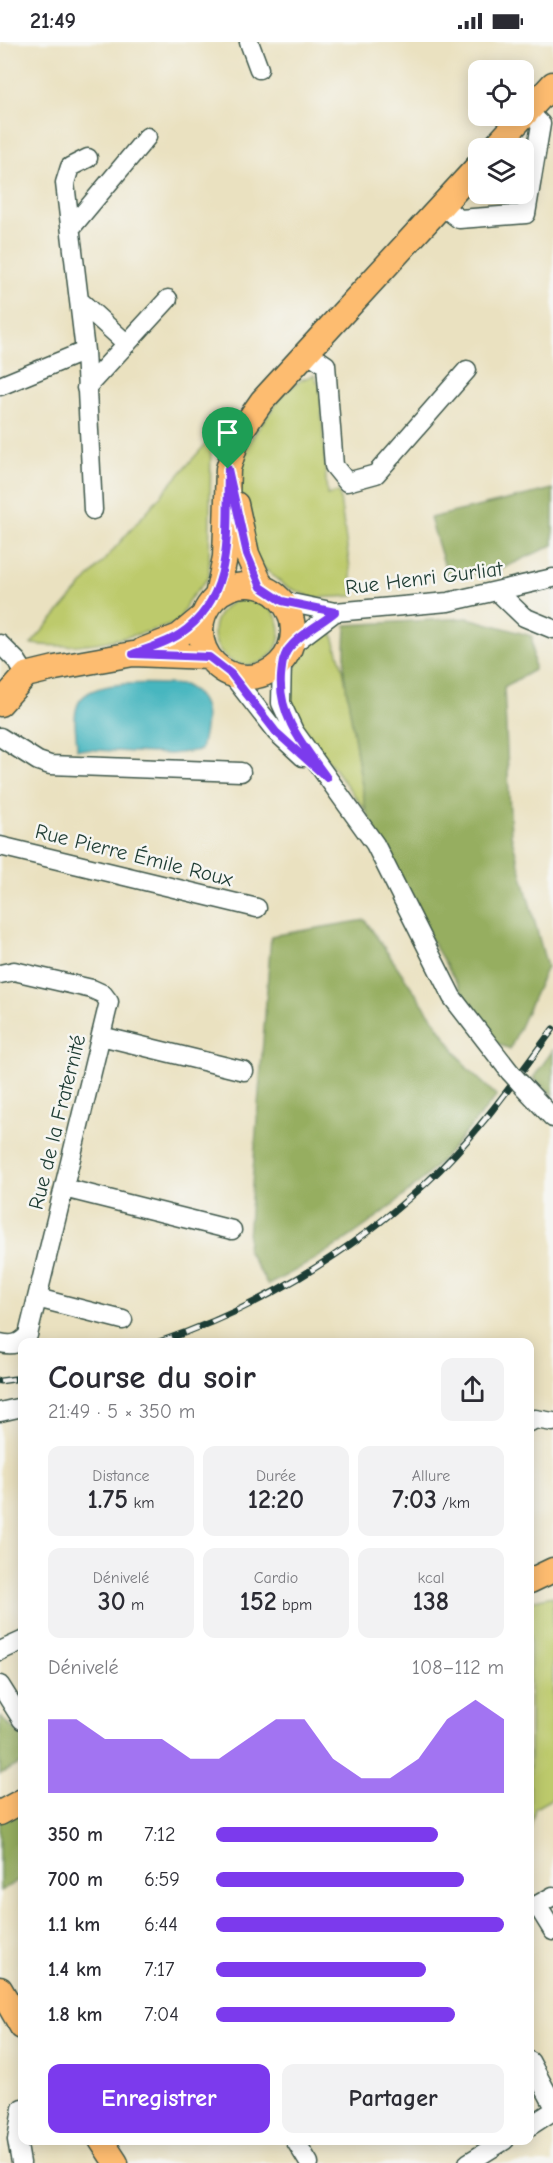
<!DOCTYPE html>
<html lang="fr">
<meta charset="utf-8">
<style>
:root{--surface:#fff;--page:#f2f2f3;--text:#2b2b33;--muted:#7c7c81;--accent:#7c3aed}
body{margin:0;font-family:"Comic Neue",sans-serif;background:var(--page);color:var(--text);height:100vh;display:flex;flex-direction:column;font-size:22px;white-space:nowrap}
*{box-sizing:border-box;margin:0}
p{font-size:20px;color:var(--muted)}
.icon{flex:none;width:33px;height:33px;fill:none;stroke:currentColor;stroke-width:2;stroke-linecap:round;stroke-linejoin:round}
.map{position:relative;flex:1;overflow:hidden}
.details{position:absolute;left:18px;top:1296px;width:516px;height:807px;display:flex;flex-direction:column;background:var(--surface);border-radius:12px;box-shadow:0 3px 15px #0003}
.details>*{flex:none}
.tools{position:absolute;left:468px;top:18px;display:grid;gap:12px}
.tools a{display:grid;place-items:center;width:66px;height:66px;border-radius:12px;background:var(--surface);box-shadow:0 3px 15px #0003;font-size:30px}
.pin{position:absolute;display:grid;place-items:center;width:51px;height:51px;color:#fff;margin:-62px -26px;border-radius:50% 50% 50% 0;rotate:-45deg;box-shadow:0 0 6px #0007}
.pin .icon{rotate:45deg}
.round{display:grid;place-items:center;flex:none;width:63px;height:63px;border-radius:12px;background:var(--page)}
.head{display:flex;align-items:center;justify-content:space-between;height:102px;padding:0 30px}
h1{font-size:33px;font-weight:800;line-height:45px}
.figures{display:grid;grid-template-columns:repeat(3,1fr);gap:9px;height:102px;padding:6px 30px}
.figures div{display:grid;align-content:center;border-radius:12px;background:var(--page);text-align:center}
.figures b{font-size:26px;font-weight:800}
.figures small{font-size:16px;font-weight:400}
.figures p{font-size:16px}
.chart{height:168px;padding:12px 30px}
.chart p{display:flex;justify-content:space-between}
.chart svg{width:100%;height:108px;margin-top:6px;fill:var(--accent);opacity:.7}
.button{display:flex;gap:12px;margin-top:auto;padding:12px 30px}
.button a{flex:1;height:69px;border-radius:12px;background:var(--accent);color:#fff;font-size:24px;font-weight:800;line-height:69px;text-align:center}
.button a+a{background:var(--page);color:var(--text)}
ul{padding:0 30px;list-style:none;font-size:20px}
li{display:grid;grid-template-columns:96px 72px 1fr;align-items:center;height:45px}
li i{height:15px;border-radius:8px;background:var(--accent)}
.status{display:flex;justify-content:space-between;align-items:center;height:42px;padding:0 30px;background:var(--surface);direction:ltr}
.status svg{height:16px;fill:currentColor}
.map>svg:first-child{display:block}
</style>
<div class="status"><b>21:49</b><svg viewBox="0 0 49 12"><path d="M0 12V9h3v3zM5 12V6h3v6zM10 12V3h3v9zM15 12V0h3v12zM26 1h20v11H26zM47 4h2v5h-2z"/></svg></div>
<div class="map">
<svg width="553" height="2121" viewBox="0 0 553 2121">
<rect width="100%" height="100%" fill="#f6f6f2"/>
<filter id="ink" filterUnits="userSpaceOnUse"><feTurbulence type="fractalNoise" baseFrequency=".0167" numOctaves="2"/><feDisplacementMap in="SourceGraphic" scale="12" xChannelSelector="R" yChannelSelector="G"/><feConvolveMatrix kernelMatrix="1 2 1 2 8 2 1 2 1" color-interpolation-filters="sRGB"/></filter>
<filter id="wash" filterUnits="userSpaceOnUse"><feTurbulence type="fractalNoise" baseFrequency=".008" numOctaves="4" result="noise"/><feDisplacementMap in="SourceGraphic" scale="24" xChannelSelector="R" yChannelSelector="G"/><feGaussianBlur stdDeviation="1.35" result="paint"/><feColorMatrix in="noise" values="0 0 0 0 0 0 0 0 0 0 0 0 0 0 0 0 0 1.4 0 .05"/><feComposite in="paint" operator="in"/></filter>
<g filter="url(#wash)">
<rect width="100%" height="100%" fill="#eae1c0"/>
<path fill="#bdca6c" stroke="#6e8450" stroke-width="1.5" d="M 314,333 L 320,345 L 327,453 L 339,450 L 354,554 L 313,556 L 285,544 L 251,515 L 239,446 L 240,412 L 284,351 L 301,338 Z
M 211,396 L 209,535 L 188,559 L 178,581 C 130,595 82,609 31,602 Z
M214 590a33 33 0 1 1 66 0a33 33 0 1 1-66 0Z
M 331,587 L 344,631 L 366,769 L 311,696 L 288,662 L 288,641 L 305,607 Z
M 553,1554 L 553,1756 L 535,1766 L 530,1787 L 530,1559 Z"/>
<path fill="#96ae60" stroke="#5a764a" stroke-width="1.5" d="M 553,447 L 553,503 L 499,528 L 448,535 L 430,476 Z
M 468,576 L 532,594 L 534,628 L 504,645 L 511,793 L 547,925 L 510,1007 L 491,999 L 427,891 L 366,769 L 344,631 L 346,583 Z
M 365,878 L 467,1026 L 497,1054 C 473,1081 450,1112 423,1137 C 377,1179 324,1215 268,1243 L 247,1208 L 271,894 Z
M 553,1008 L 553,1053 L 533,1036 Z
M 0,1675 L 22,1694 L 22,1721 L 0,1732 Z
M 22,1766 L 22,1836 L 0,1849 L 0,1777 Z"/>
<path fill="#47b6bf" stroke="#337a7a" stroke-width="1.5" d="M 184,643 C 214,659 206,680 201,708 L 171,712 L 77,707 C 77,693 72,676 78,662 C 89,635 160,642 184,643 Z"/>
</g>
<g filter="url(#ink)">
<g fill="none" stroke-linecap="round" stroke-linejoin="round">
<defs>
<path id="minor" d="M 249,0 L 259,27
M 88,116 L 70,125 L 65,141 L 85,309 L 93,468
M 442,164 L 459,177 L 526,172 L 541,82 L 528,69
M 71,186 L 147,95
M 80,259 L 127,302
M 307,310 L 326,323 L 334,424 L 347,440 L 376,432 L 467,328
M 0,344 L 85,309
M 86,346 L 168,257
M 498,550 L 524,575 L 553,587
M 282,559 L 335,570 L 448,560 L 553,536
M 0,602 L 17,619 L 26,633
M 290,604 L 335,570
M 282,618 L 281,661 L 294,689 L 375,802 L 452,955 L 510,1030
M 231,632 L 276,690 L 303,715
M 0,695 L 38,719 L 50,723 L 241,730
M 0,804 L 257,866
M 0,932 L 14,929 L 92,947 L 103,952 L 109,960 L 28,1293 C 19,1302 13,1304 0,1301
M 101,994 L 244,1029
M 520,1041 L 553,1076
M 64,1146 L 232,1188
M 37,1256 L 123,1278
M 0,1370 L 22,1365
M 530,1380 L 535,1377 L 553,1380
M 0,1609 L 22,1599
M 0,1643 L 22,1678
M 537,1863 L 553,1889
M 530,1867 L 553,1854
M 530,2019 L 553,2062
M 530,2084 L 553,2069
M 295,2098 L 309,2121
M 21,2121 L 17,2098 L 22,2066
M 468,2121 L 505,2098"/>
<path id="major" d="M 494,106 L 553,42
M 236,462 L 247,512 L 262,545
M201 589a46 46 0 1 1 92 0a46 46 0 1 1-92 0Z
M 217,554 L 225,515 L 228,427 L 239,392 L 262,359 L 478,124
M 143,608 L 179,594 L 203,574
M 0,662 L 26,633 L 55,626 L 133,612 L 209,615
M 530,1539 L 553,1528
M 0,1771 L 22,1759
M 0,1947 L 22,1985
M 101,2098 L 116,2121"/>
</defs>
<use href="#minor" stroke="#3d5649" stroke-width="21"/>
<use href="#major" stroke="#3d5649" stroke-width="27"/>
<use href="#minor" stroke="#fff" stroke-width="18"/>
<use href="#major" stroke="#fdbc6f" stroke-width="24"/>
<defs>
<path id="rail" d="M 159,1300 C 257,1267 349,1212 425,1142 C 474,1097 514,1040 553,987
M 0,1339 L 22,1336"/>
</defs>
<use href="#rail" stroke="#1f3d34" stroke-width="7"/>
<use href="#rail" stroke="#f6f6f2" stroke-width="4.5" stroke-dasharray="14" stroke-linecap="butt"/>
<defs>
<path id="minor-bridge" d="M 510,1030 L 520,1041"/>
</defs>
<use href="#minor-bridge" stroke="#3d5649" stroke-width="21" stroke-linecap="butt"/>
<use href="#minor-bridge" stroke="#fff" stroke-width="18"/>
</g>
</g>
<g fill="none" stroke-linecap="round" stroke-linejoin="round" filter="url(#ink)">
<defs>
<path id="route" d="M 228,427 L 247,512 L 261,545 L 282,559 L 335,570 C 322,581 302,591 291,604 C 283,612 282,623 281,634 C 278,675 304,704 327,736 L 276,690 L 231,632 L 209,615 L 133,612 C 148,606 167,601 180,592 C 236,555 226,487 228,427 Z"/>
</defs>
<use href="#route" stroke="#fff" stroke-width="12"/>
<use href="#route" stroke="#7c3aed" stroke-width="8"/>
</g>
<g text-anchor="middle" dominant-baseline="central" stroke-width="5" stroke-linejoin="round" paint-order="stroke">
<g font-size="21" fill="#1f3d34" stroke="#f6f6f2">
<text transform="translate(424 536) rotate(-7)">Rue Henri Gurliat</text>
<text transform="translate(134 813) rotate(14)">Rue Pierre Émile Roux</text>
<text transform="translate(57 1080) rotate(-76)">Rue de la Fraternité</text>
</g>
</g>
</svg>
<div class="tools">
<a><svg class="icon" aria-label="locate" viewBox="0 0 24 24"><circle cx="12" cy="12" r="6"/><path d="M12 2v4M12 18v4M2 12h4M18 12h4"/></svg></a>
<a><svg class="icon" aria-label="layers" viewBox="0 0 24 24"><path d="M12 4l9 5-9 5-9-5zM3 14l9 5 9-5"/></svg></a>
</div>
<div class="pin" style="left:228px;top:427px;background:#1e9e55"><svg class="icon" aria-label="arrive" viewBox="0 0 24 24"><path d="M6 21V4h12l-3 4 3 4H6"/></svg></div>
<section class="details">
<div class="head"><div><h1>Course du soir</h1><p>21:49 · 5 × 350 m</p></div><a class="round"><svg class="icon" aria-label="share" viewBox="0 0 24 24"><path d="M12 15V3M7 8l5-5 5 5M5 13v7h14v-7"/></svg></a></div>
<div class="figures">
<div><p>Distance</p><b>1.75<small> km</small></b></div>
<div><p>Durée</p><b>12:20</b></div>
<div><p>Allure</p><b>7:03<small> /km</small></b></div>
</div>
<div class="figures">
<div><p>Dénivelé</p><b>30<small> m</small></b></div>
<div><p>Cardio</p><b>152<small> bpm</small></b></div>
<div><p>kcal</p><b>138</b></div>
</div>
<div class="chart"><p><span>Dénivelé</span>108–112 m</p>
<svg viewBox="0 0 160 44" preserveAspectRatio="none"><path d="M0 44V14L10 14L20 22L30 22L40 22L50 30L60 30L70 22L80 14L90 14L100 30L110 38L120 38L130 30L140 14L150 6L160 14V44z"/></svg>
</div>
<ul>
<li><b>350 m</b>7:12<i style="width:77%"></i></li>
<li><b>700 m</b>6:59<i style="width:86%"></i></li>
<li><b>1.1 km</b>6:44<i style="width:100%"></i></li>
<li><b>1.4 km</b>7:17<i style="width:73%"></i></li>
<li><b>1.8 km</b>7:04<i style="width:83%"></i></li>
</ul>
<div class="button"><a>Enregistrer</a><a>Partager</a></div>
</section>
</div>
